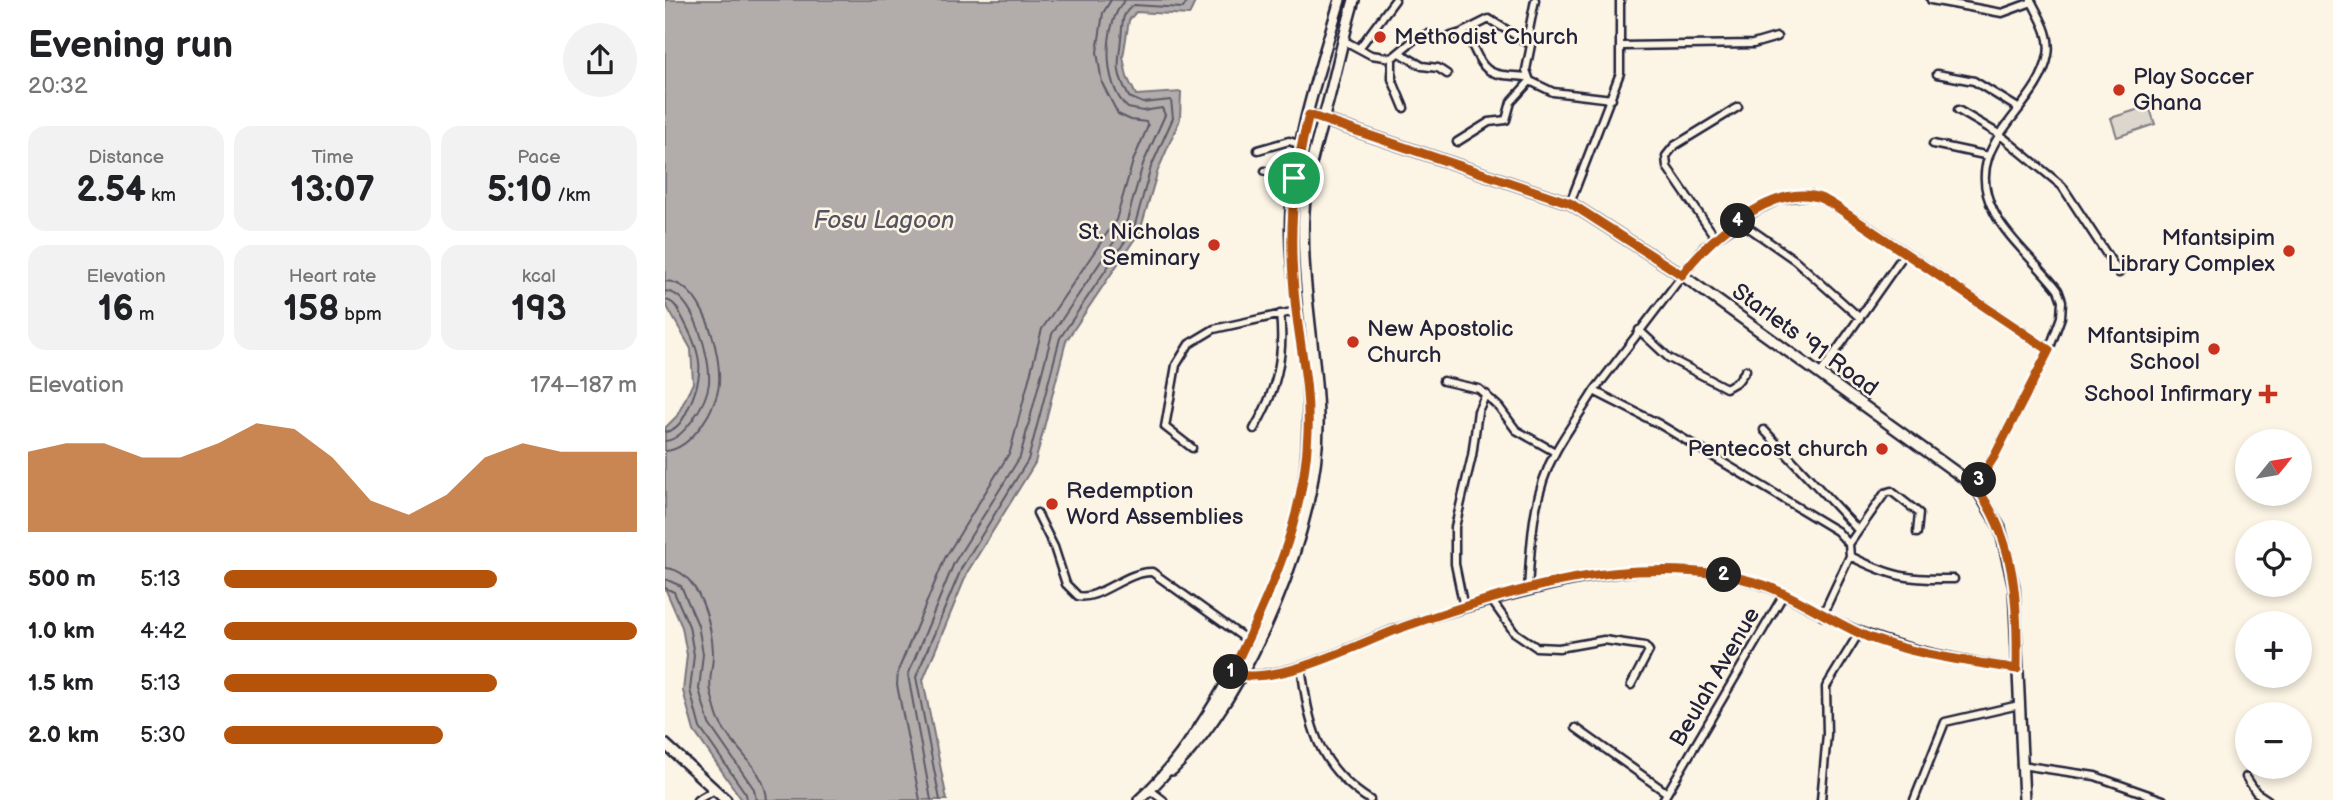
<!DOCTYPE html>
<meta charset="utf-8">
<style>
:root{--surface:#fff;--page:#f2f2f2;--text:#202124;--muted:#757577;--accent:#b45309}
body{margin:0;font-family:"Balsamiq Sans",sans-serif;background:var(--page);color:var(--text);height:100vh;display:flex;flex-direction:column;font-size:26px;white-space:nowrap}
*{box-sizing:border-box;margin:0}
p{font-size:23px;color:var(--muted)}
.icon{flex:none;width:38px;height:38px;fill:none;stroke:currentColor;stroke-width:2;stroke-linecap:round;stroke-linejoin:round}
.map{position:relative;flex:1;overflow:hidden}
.sheet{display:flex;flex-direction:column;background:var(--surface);width:665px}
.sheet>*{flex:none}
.needle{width:46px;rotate:60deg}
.controls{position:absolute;left:1570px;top:429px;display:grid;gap:14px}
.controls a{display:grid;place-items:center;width:77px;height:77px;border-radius:50%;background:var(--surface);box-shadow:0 4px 10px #0003;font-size:35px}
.pin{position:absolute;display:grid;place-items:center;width:60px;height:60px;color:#fff;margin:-30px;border:4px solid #fff;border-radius:50%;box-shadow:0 2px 7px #0007}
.km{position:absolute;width:35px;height:35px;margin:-18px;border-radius:50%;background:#222;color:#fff;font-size:19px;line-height:35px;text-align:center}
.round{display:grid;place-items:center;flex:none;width:74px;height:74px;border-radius:37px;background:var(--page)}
.summary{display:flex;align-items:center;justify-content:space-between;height:119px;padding:0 28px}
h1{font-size:38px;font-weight:800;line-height:52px}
.figures{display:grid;grid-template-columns:repeat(3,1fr);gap:10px;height:119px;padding:7px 28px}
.figures div{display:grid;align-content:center;border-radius:18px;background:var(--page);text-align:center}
.figures b{font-size:35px;font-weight:800}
.figures small{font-size:19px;font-weight:400}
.figures p{font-size:19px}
.chart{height:196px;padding:14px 28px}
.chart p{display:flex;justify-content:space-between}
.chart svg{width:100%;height:126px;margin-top:7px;fill:var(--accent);opacity:.7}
ul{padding:0 28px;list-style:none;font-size:23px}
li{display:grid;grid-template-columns:112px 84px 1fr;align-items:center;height:52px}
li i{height:18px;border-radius:9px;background:var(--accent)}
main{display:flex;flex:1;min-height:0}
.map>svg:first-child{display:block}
</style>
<main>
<section class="sheet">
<div class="summary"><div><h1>Evening run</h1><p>20:32</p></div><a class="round"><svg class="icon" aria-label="share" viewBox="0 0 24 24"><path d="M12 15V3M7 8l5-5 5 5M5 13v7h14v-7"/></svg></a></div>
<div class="figures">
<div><p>Distance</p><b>2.54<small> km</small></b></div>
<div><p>Time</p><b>13:07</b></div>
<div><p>Pace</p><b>5:10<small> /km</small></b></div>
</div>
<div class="figures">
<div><p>Elevation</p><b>16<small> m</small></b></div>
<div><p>Heart rate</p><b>158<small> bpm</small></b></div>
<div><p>kcal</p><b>193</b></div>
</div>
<div class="chart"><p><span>Elevation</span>174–187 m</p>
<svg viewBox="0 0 160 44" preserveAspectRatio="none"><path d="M0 44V16L10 13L20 13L30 18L40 18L50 13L60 6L70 8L80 18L90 33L100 38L110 31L120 18L130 13L140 16L150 16L160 16V44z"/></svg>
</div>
<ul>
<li><b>500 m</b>5:13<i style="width:66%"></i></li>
<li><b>1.0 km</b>4:42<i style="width:100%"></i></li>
<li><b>1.5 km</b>5:13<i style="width:66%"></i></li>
<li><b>2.0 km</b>5:30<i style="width:53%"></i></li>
</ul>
</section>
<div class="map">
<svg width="1668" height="800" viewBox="0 0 1668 800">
<rect width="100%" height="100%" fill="#fcf5e5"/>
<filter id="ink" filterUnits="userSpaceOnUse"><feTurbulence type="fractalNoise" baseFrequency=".0143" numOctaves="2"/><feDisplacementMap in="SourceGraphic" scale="14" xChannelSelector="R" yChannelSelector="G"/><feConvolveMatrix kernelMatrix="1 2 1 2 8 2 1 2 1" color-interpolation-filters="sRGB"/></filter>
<g filter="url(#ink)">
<path fill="#dcd6cc" stroke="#7f7c84" stroke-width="2" d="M 1484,106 L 1490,124 L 1452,137 L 1446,118 Z"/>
<path fill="#b2adab" stroke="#78757e" stroke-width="2" d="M 0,0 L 531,0 L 524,15 L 471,12 L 464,20 L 458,57 L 462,77 L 471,95 L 516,92 L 515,119 L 493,170 L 475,231 L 401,341 L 370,463 L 303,571 L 258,680 L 282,800 L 77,800 L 29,731 L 18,691 L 22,655 L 17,627 L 0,588 L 0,428 L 12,416 L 28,383 L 26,349 L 0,303 Z"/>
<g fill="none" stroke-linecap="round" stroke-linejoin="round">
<path stroke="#5c5a68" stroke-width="2" d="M 0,281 C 38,282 56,352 54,383 C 53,407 26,450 0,451
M 0,291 C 29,293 46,359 44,383 C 42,402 19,440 0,441
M 0,300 C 10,301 13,310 18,319 C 37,356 41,372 22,411 C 18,420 11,431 0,432
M 0,568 C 34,569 48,627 48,655 C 48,667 43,680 46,692 C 48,700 50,710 53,718 C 64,746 101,769 102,800
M 0,579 L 16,586 L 33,625 L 38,654 L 34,689 L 44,724 L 89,789 L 91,800
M 0,588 L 9,592 L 24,626 L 29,655 L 25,690 L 35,728 L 81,794 L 82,800
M 255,800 L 232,685 L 233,671 L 280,558 L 345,452 L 377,329 L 451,220 L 468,161 L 483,126 L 481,122 L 466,120 L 453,114 L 437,83 L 432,52 L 438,13 L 446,0
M 266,800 L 243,675 L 289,563 L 355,457 L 387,334 L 461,224 L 478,164 L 500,115 L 497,108 L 478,111 L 463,108 C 437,86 438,23 460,0
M 275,800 L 251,677 L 297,567 L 363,460 L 395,338 L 469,228 L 486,167 L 508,118 L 506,100 L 478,103 L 464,97 C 450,69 453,68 456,39 C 458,24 455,14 469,5 L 518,8 L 523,0"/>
<defs>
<path id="street" d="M 1266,0 L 1337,13 L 1367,2
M 796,33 C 810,41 810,60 822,69 C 832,77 849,75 861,77
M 678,40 L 706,55 L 727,58 L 750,39 L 762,34 L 773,40 L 796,33 L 824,19 L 866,45 L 861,70 L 865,81 L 888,92 L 947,99
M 862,40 L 870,0
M 957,46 L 1088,44 L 1112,37
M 695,47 L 730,0
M 735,53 L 757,66 L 773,68 L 782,74
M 727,58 L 727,79 L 739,108
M 1272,74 L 1309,81 L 1353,108
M 1293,110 L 1334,134 L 1397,186 L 1454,273
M 792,142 L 824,122 L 841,120 L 846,102 L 865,81
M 1268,144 L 1324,156
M 593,150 L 624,141 L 636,145
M 600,171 L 629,178
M 905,203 L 955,73 L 955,0
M 1074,221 L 1130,260 L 1195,318
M 1050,237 L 1002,167 L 1001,156 L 1009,146 L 1073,107
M 974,330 L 1004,358 L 1061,388 L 1073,381 L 1081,370
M 1155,374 L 1240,253
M 778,381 L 814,389 L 834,407 L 851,430 L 890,452
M 929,391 L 1039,247 L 1092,210 L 1115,199 L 1147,195 L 1165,203 L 1209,231 L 1384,350
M 589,429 C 611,392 620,357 615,314
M 1099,430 L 1193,530
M 527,448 L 500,427 L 511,365 L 524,344 L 549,329 L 631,311
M 1310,486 L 1329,457 L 1384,350 L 1396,317 L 1397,301 L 1393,290 C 1375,266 1342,238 1329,212 C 1293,143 1373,112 1383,55 C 1387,35 1374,17 1366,0
M 372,513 L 389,547 L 401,584 L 413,596 C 433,601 461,571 487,572 L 582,640
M 1184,544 L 1220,493 L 1226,491 L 1254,513 L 1252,533
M 1185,556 C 1227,577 1243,580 1289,579
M 863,590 C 866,543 867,494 891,451 C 902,431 917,411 929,391 L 994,424 L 1172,531 L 1184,544 L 1185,556 L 1157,616
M 1119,594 C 1201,642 1260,654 1352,669
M 827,601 L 849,632 L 871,647 L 894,648 L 939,640 L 980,646 L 984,651 L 966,685
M 799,608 L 790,564 L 790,527 L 807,456 L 813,411 L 821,394
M 636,666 C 644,724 651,766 705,800
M 573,675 C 625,678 678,650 725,631 C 758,619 793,610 827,601 C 921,575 1026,551 1119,594 L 998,800
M 911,728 L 1002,793
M 1356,765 L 1430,776 L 1498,800
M 1581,777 L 1591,792 L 1603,800
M 485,790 L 498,800
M 32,800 L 50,790
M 1156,800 L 1162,734 L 1161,687 L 1194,633
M 1249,800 L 1280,722 L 1354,705"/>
<path id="secondary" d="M 644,115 L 905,203 L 1017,275 L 1310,486 L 1335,528 L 1349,587 L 1359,800
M 0,744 L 61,800
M 507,770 C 584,695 656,524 653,416 C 651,347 635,280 639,211 C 641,174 653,138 663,102 C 672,68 679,34 689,0
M 474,800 C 538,743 609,605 631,521 C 641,482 644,441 643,401 C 642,337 622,275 626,211 C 630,140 655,68 675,0"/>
</defs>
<use href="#street" stroke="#22223b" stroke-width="11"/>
<use href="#secondary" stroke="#22223b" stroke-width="14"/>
<use href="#street" stroke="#fcf5e5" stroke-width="6"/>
<use href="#secondary" stroke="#fcf5e5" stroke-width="9"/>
</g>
</g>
<g fill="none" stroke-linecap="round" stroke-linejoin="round" filter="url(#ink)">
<defs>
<path id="route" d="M 644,115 L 905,203 L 1017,275 C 1041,241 1103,187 1148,196 C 1160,198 1172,207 1182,214 L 1384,350 L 1329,457 L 1310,486 C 1351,539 1353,605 1352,669 C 1303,661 1250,655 1203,637 C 1167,622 1135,598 1099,585 C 1059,571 1015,569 973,571 C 901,574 816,600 747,624 C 696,641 620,686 566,674 C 604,595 640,521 643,432 C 645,391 636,351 631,310 C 623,242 626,180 644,115 Z"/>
</defs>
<use href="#route" stroke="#fff" stroke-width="14"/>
<use href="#route" stroke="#b45309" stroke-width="9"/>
</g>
<g fill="#c8321e" stroke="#fcf5e5" stroke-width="2.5">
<circle cx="715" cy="37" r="7"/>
<circle cx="1454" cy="90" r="7"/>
<circle cx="549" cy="245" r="7"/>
<circle cx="1624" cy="251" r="7"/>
<circle cx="688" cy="342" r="7"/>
<circle cx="1549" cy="349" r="7"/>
<path d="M1599.5 383.5h7v7h7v7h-7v7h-7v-7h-7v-7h7z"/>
<circle cx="1217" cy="449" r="7"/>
<circle cx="387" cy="504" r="7"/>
</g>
<g text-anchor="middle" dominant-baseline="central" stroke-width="5" stroke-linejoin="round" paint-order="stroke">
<g font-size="23" fill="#22223b" stroke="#fcf5e5" text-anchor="end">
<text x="729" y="37" text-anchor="start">Methodist Church</text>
<text x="1468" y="77" text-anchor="start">Play Soccer<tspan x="1468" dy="26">Ghana</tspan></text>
<text x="535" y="232">St. Nicholas<tspan x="535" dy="26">Seminary</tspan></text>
<text x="1610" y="238">Mfantsipim<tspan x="1610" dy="26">Library Complex</tspan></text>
<text x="702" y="329" text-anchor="start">New Apostolic<tspan x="702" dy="26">Church</tspan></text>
<text x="1535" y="336">Mfantsipim<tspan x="1535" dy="26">School</tspan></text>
<text x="1587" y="394">School Infirmary</text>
<text x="1203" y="449">Pentecost church</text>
<text x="401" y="491" text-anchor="start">Redemption<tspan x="401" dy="26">Word Assemblies</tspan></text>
</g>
<g font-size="23" fill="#22223b" stroke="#fcf5e5">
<text transform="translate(1140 340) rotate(36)">Starlets '91 Road</text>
<text transform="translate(1050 677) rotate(-60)">Beulah Avenue</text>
</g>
<g font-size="24" font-style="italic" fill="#545362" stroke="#fcf5e5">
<text x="219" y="220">Fosu Lagoon</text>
</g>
</g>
</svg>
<div class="controls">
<a><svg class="needle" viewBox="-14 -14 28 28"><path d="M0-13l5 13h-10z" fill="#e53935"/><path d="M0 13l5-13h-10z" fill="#757577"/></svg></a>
<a><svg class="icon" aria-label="locate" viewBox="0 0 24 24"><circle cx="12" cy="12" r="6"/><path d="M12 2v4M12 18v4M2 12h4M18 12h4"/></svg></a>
<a>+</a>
<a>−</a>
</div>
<div class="pin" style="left:629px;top:178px;background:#1e9e55"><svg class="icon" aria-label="arrive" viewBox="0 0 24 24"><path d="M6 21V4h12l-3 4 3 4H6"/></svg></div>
<b class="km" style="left:566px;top:672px">1</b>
<b class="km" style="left:1059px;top:575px">2</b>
<b class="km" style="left:1314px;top:480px">3</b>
<b class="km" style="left:1073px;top:221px">4</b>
</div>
</main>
